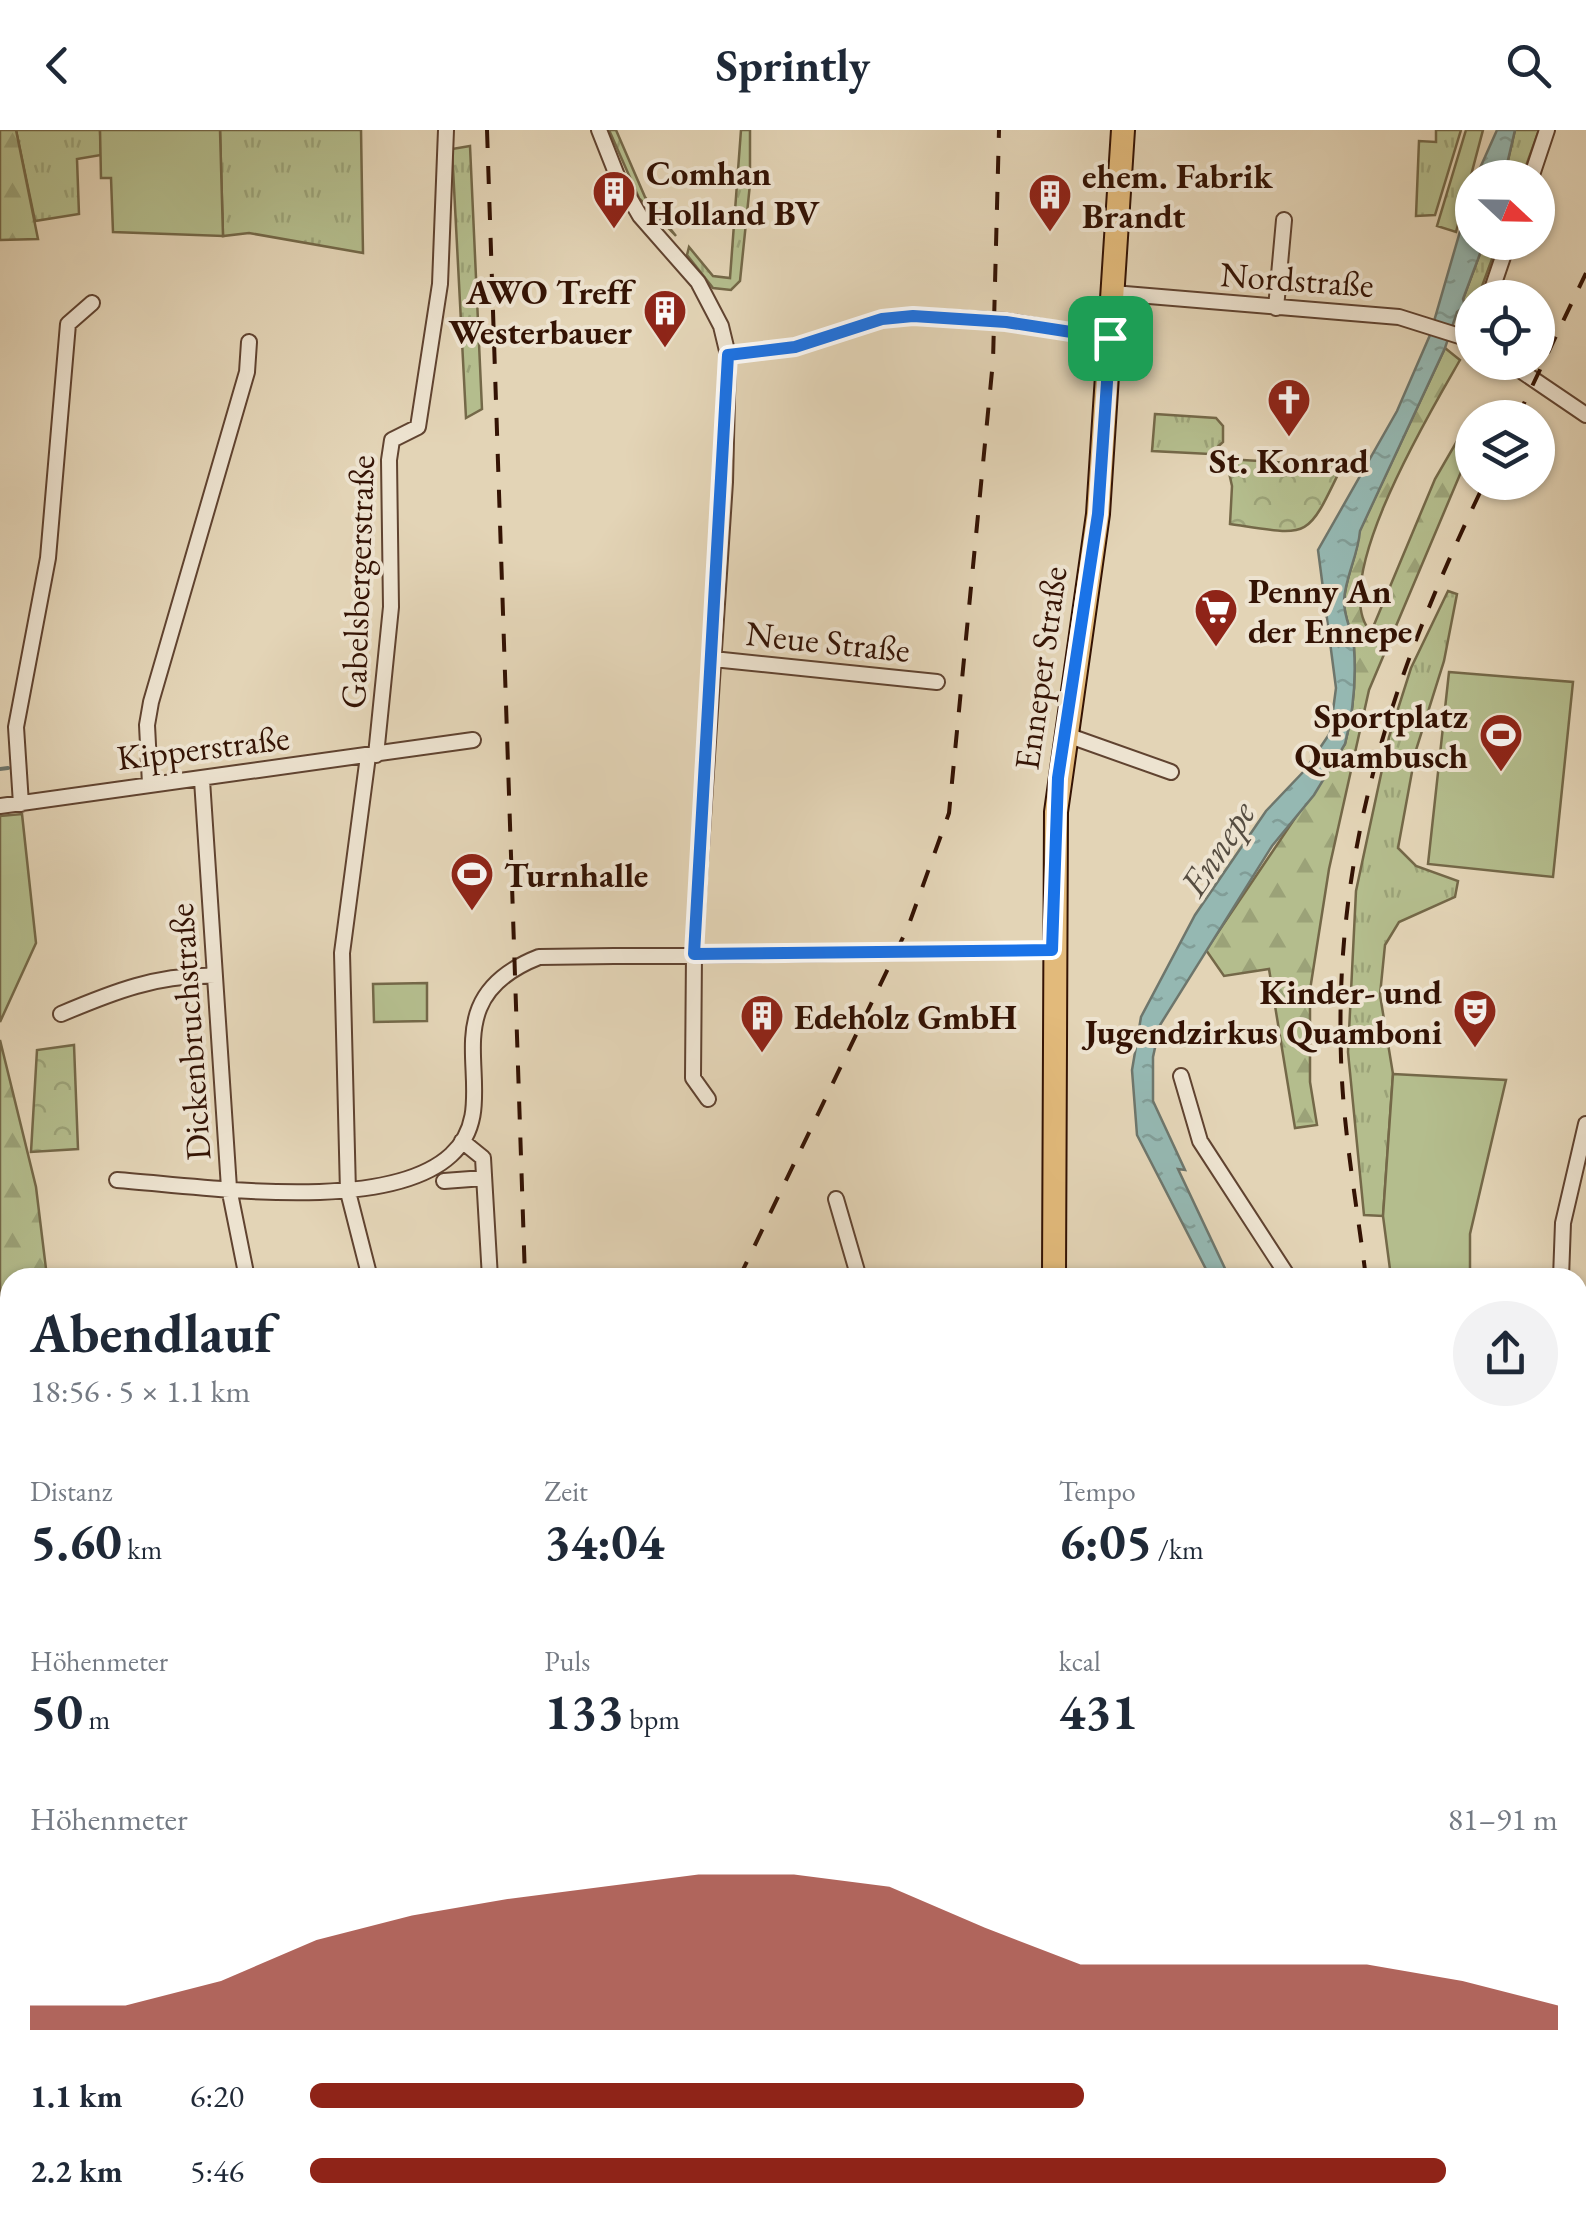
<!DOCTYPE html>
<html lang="de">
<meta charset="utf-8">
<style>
:root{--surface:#fff;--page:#f2f2f3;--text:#1f2937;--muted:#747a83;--accent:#8f2418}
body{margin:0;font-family:"EB Garamond",serif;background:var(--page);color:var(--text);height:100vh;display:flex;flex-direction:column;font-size:38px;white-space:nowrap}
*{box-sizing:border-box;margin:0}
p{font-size:32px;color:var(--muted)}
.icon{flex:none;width:55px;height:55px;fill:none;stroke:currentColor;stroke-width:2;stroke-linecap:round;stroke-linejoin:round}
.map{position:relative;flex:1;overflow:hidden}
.sheet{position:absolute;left:0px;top:1138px;width:1588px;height:962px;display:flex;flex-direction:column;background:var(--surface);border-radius:30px 30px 0 0;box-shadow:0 2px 8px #0004}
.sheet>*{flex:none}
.needle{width:65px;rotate:112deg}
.buttons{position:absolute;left:1455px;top:30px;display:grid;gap:20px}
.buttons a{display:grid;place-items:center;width:100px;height:100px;border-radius:50%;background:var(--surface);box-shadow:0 2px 8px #0004;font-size:50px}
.pin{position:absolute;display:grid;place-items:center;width:85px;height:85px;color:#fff;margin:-42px;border-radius:20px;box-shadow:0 5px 15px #0006}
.round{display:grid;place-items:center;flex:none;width:105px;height:105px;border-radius:52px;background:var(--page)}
.overview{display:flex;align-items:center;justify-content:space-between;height:170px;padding:0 30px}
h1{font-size:55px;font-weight:700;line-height:75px}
.metrics{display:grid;grid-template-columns:repeat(3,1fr);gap:15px;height:170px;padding:10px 30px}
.metrics div{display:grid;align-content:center}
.metrics b{font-size:50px;font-weight:700}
.metrics small{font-size:28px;font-weight:400}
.metrics p{font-size:28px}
.chart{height:280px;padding:20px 30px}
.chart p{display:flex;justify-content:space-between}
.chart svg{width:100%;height:180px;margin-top:10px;fill:var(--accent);opacity:.7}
ul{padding:0 30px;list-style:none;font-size:32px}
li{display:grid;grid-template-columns:160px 120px 1fr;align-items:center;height:75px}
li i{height:25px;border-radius:12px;background:var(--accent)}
header{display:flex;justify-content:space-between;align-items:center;height:130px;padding:0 30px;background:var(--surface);font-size:45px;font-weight:700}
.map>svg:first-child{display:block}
</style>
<header><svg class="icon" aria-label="back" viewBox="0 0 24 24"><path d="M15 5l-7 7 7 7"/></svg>Sprintly<svg class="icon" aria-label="search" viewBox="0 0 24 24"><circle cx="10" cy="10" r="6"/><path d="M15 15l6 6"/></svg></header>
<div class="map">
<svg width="1586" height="2098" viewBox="0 0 1586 2098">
<defs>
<pattern id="grass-tufts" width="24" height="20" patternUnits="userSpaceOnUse" patternTransform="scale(2.5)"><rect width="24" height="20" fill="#b4bd8d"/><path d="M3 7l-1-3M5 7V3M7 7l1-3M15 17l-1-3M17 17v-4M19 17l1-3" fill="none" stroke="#9ba278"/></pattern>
<pattern id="forest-firs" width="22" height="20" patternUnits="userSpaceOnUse" patternTransform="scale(2.5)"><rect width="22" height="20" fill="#b4bd8d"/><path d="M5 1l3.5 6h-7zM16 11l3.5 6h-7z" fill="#9ba278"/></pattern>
<pattern id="park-crowns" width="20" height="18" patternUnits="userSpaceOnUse" patternTransform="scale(2.5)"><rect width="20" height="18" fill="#b4bd8d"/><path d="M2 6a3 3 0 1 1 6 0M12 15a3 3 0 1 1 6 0" fill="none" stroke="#9ba278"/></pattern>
<pattern id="water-ripples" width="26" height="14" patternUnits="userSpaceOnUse" patternTransform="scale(2.5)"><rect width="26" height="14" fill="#95b8b2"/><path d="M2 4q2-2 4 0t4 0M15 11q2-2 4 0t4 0" fill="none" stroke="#819d97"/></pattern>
</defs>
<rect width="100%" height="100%" fill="#e3d4b6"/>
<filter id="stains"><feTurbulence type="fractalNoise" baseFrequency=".002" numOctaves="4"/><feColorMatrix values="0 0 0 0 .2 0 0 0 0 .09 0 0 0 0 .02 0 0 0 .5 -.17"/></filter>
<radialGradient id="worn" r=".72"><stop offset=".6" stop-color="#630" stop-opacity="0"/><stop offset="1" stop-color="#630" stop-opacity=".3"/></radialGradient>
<path fill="url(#grass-tufts)" stroke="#746848" stroke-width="2.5" d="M 16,0 L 100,0 L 101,25 L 77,29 L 79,84 L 35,91 Z
M 220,0 L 361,0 L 363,123 L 249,103 L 223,106 Z
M 609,0 L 616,0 L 645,67 L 676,106 L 639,68 Z
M 741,0 L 750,0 L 750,54 L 740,151 L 731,160 L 713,158 L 687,125 L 689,117 L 713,146 L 730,148 Z
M 1436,0 L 1461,0 L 1435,85 L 1416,86 L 1419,11 L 1436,12 Z
M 1466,0 L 1483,0 L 1456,102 L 1437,96 Z
M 1515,0 L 1539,0 L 1522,47 L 1504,48 Z
M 470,16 L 482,279 L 466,288 L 452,19 Z
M 1484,113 L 1498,113 L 1478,167 L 1472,168 L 1471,191 L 1457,182 L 1465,176 L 1463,169 Z
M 1155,284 L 1216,288 L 1223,296 L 1223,312 L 1210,324 L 1152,321 Z
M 1448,461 L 1457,464 L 1444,531 L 1416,620 L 1398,718 L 1416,736 L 1458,751 L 1455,767 L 1399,792 L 1385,815 L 1380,865 L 1393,944 L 1383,1086 L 1364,1085 L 1348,922 L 1356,761 L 1389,607 L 1411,538 Z
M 0,1256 L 10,1266 L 10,1498 L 0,1492 Z"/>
<path fill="url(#forest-firs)" stroke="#746848" stroke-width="2.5" d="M 0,0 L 16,0 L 38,109 L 0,110 Z
M 1445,218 L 1460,230 C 1432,279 1326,454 1371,502 L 1435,349 L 1472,285 L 1488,280 L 1485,287 L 1472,288 L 1472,316 L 1369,560 L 1329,739 L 1310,860 L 1310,952 L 1317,995 L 1295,998 L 1269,839 L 1224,846 L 1206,820 L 1345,614 C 1353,584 1356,549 1354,518 C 1353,502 1344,489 1344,472 C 1345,447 1358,426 1359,402 Z
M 0,910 L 36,1057 L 47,1147 L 10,1148 L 10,1266 L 0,1256 Z
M 0,1492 L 10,1498 L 10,2090 L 150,2090 L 155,2098 L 0,2098 Z
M 1586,1899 L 1586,2098 L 1456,2098 L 1452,2090 L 1578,2090 L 1578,1900 Z"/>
<path fill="url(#park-crowns)" stroke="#746848" stroke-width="2.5" d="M 1226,329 L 1342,336 C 1306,411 1311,406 1230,394 L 1232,356 Z
M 74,915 L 78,1019 L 31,1022 L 37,920 Z"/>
<path fill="#b4bd8d" stroke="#746848" stroke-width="2.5" d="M 100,0 L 220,0 L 223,106 L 113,102 L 111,48 L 101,48 Z
M 1449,542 L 1573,552 L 1553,747 L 1428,734 Z
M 22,684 L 36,813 L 0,892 L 0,686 Z
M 427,853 L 427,891 L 374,892 L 373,854 Z
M 1393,944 L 1506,950 L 1470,1104 L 1470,1147 L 1391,1147 L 1383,1086 Z"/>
<path fill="url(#water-ripples)" stroke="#6e766c" stroke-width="2.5" d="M 1497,0 L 1515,0 L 1504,47 L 1476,47 Z
M 1472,60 L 1472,112 L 1484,113 L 1463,169 L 1465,176 L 1457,182 L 1445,218 L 1360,401 C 1358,426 1345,447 1344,471 C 1344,489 1353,502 1354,518 C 1356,549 1353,584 1345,614 L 1314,665 L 1272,716 L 1160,895 L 1153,927 L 1153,971 L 1185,1040 L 1178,1039 L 1229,1147 L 1210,1147 L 1137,1005 L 1132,940 L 1141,887 L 1195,785 L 1266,681 L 1305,640 L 1330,603 L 1336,558 L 1318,420 L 1397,281 L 1430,205 Z"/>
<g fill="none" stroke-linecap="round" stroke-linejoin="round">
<path stroke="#6e766c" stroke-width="4" d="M 0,639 L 8,638
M 0,1339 L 10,1341
M 0,1376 L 10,1375"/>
<defs>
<path id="minor" d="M 599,0 L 618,48 L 640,86 L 698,152 L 721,196 L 728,225 L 725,352 L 694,824 L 693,948 L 708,969
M 1531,48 L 1547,0
M 1113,163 L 1399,187 L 1472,210
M 1489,168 L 1508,112
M 1276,178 L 1284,90
M 728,225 L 795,217 L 882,189 L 913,186 L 1006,191 L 1111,209
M 1508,232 L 1586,285
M 713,529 L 937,552
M 1064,604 L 1171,642
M 376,625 L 391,477 L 389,330 L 392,310 L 418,297 L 440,154 L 446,0
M 368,626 L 342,823 L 348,1062 L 370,1148
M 202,650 L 229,1058 L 247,1148
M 150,654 L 147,595 L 151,572 L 247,242 L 249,212
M 21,674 L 16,597 L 48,428 L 68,194 L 92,173
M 0,676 L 473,610
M 61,884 C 113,862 158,844 215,846
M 1181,946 L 1200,1011 L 1289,1148
M 462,1011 L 483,1028 L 490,1148
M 117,1050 C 201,1056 386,1085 451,1025 C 512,970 419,874 539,827 L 1053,820
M 444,1051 L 484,1048
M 836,1069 L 859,1148
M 1561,1148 L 1563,1093 L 1586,994
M 1578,1274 L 1584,1316
M 6,1353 L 10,1353
M 1578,1615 L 1586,1615
M 224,2090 L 226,2098
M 351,2090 L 351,2098
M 463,2090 L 463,2098
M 899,2090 L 899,2098
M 1028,2092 L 1232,2090"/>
<path id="secondary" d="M 1578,1772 L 1586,1772"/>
<path id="primary" d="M 1054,1148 L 1056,682 L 1098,384 L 1123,0
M 1247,2090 L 1247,2098"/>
</defs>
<use href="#minor" stroke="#604330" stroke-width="18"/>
<use href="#secondary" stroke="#341304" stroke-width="24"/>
<use href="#primary" stroke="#341304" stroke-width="26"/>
<use href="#minor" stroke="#ede3d0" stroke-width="14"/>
<use href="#secondary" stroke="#ede3d0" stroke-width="20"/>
<use href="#primary" stroke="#e2ba7b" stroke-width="22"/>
<path stroke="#341304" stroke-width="4" stroke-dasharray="18 18" stroke-linecap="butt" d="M 487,0 L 525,1148
M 1517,288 L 1586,143
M 739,1148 L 908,797 L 949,683 L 993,231 L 999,0
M 1366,1148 C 1357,1075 1343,1001 1341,928 C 1334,716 1394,541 1485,352
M 550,2090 L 550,2098
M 1408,2090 L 1408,2098"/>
</g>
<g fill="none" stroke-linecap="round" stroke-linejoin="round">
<defs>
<path id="route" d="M 913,186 L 1006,192 L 1110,208 L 1098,384 L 1058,648 L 1052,820 L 694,824 L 728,225 L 795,217 L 882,189 Z"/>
</defs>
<use href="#route" stroke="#fff" stroke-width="20"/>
<use href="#route" stroke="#1a73e8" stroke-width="12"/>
</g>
<defs>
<symbol id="building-pin" viewBox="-11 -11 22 30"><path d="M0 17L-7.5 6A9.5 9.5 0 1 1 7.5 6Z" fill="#8f2418" stroke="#ede3d0"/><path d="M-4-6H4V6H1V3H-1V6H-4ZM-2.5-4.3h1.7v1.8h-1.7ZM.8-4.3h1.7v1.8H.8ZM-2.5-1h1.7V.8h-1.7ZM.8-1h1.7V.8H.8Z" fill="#fff"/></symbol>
<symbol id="church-pin" viewBox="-11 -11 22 30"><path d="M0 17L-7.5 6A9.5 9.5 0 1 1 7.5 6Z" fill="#8f2418" stroke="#ede3d0"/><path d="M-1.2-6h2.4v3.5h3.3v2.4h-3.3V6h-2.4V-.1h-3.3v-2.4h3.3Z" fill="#fff"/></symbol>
<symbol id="supermarket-pin" viewBox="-11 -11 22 30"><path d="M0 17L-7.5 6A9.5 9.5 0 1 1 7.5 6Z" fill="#8f2418" stroke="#ede3d0"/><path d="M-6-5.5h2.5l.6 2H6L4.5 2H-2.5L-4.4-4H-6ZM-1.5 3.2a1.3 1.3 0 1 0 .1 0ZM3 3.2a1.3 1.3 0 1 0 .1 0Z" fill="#fff"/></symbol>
<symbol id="stadium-pin" viewBox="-11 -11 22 30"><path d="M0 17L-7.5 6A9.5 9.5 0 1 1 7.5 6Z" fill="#8f2418" stroke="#ede3d0"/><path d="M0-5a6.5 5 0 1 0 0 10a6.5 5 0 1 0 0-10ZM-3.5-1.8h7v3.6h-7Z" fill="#fff"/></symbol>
<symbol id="theatre-pin" viewBox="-11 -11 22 30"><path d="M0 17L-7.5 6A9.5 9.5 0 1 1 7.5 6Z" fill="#8f2418" stroke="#ede3d0"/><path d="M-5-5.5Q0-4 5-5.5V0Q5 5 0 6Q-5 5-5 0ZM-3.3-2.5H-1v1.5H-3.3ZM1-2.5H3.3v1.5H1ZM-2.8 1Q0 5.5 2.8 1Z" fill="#fff"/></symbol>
</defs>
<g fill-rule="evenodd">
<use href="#building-pin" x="589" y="37" width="50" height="68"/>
<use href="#building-pin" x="1025" y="40" width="50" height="68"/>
<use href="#building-pin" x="640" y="156" width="50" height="68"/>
<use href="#church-pin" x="1264" y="245" width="50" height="68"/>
<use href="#supermarket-pin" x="1191" y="455" width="50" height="68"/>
<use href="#stadium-pin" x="1476" y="580" width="50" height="68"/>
<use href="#stadium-pin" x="447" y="719" width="50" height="68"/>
<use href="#theatre-pin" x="1450" y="856" width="50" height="68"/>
<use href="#building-pin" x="737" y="861" width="50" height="68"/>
</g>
<g text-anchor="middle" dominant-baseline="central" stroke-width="8" stroke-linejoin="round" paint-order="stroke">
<g font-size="35" font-weight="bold" fill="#341304" stroke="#ede3d0" text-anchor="start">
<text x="646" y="42">Comhan<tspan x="646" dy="40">Holland BV</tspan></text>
<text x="1082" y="45">ehem. Fabrik<tspan x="1082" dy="40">Brandt</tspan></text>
<text x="632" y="161" text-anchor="end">AWO Treff<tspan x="632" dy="40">Westerbauer</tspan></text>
<text x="1289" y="330" text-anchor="middle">St. Konrad</text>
<text x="1248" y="460">Penny An<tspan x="1248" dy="40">der Ennepe</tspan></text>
<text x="1468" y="585" text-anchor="end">Sportplatz<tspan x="1468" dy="40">Quambusch</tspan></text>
<text x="504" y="744">Turnhalle</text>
<text x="1442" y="861" text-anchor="end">Kinder- und<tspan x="1442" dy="40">Jugendzirkus Quamboni</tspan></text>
<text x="794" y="886">Edeholz GmbH</text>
</g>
<g font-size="35" fill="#341304" stroke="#ede3d0">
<text transform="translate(1297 149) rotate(4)">Nordstraße</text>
<text transform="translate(357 452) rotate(-88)">Gabelsbergerstraße</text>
<text transform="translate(828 511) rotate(6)">Neue Straße</text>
<text transform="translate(1040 538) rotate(-82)">Enneper Straße</text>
<text transform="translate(203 617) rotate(-7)">Kipperstraße</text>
<text transform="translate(189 902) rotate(-94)">Dickenbruchstraße</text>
</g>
<g font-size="38" font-style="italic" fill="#564d41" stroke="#ede3d0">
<text transform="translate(1217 718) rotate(-57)">Ennepe</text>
</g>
</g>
<rect width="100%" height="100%" filter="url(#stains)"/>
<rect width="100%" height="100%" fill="url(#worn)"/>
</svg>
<div class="buttons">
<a><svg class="needle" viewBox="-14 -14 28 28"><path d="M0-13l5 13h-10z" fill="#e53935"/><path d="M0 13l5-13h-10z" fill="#747a83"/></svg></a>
<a><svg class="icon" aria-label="locate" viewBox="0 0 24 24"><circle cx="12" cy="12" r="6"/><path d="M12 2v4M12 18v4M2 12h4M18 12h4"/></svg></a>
<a><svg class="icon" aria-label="layers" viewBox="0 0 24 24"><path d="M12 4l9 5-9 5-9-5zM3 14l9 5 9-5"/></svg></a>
</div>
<div class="pin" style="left:1110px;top:208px;background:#1e9e55"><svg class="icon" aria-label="arrive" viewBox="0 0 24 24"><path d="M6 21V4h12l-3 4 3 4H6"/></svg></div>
<section class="sheet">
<div class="overview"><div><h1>Abendlauf</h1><p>18:56 · 5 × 1.1 km</p></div><a class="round"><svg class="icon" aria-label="share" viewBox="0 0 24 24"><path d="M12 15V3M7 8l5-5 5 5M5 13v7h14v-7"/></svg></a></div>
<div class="metrics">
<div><p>Distanz</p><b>5.60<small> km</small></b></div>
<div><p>Zeit</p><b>34:04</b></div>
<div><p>Tempo</p><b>6:05<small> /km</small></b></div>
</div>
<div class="metrics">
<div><p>Höhenmeter</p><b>50<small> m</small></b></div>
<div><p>Puls</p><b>133<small> bpm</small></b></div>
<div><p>kcal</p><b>431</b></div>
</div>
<div class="chart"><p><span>Höhenmeter</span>81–91 m</p>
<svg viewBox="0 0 160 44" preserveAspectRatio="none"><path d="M0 44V38L10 38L20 32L30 22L40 16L50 12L60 9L70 6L80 6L90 9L100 19L110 28L120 28L130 28L140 28L150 32L160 38V44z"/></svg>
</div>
<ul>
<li><b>1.1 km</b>6:20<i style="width:62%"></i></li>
<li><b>2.2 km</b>5:46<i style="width:91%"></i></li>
</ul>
</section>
</div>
